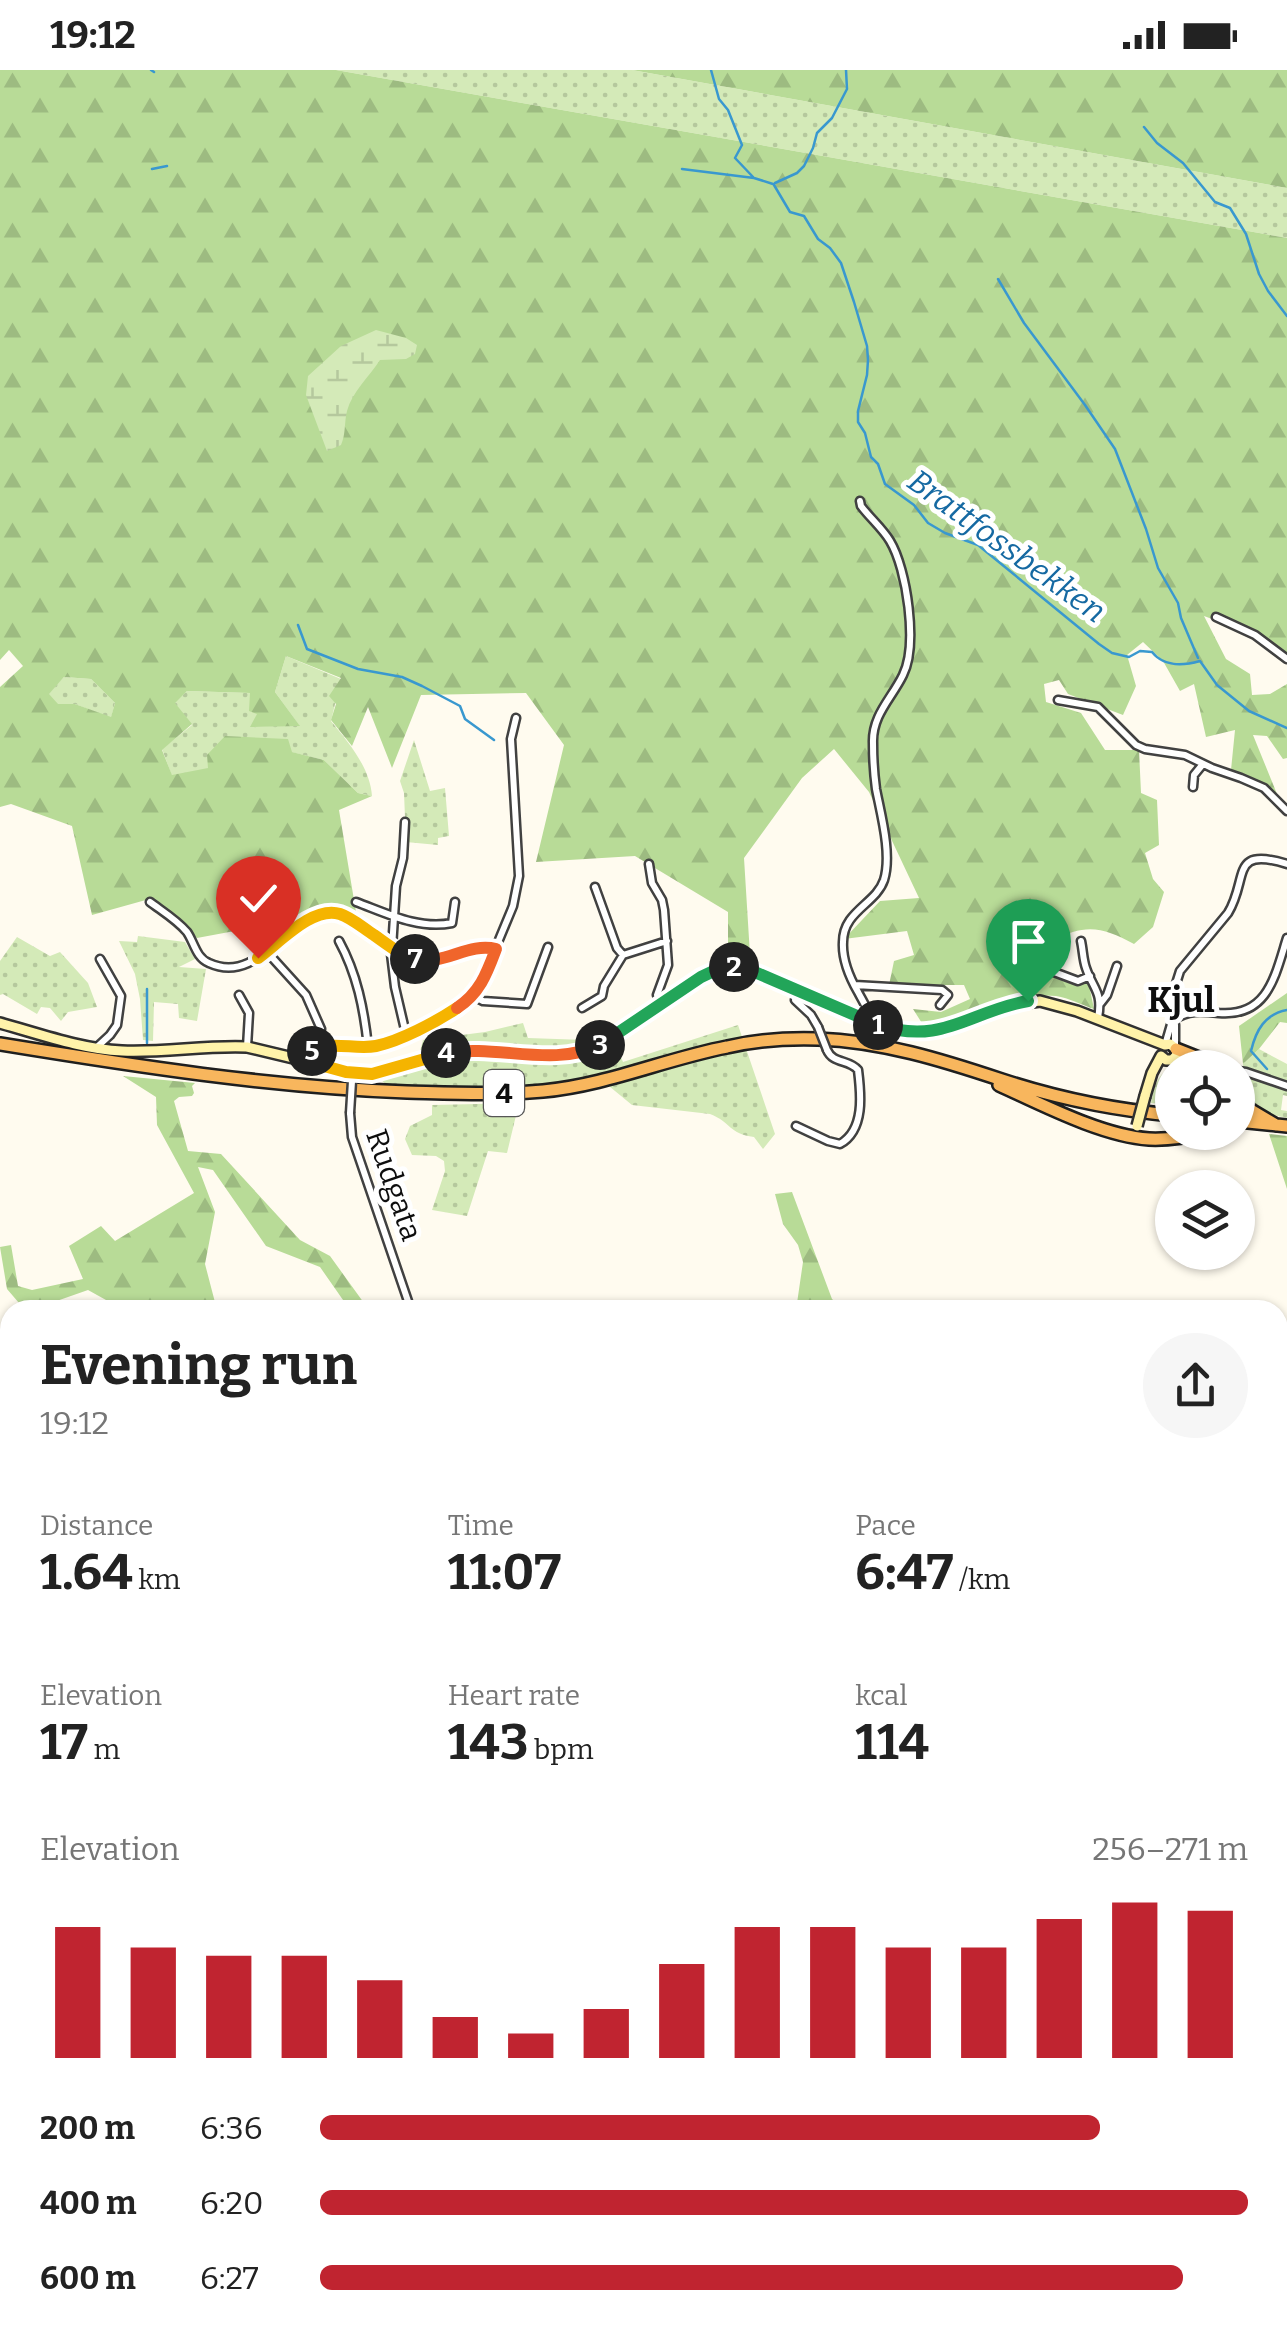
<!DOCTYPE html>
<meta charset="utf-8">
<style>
:root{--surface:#fff;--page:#f6f6f6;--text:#222;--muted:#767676;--accent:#c02430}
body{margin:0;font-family:Bitter,serif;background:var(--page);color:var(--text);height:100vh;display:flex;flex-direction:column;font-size:38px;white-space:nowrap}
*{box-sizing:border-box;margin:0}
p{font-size:32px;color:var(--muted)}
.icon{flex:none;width:55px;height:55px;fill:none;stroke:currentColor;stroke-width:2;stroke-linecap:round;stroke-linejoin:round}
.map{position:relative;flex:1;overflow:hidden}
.drawer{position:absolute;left:0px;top:1230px;width:1288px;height:1038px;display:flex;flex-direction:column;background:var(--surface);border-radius:30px 30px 0 0;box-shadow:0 2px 8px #0004}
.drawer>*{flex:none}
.buttons{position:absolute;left:1155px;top:980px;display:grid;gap:20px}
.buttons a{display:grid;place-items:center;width:100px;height:100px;border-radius:50%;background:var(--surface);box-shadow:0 2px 8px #0004;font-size:50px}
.pin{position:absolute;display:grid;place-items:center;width:85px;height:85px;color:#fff;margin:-102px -42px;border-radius:50% 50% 50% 0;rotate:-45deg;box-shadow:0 0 10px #0007}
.pin .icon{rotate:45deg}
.km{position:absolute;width:50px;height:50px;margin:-25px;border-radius:50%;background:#222;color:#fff;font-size:28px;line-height:50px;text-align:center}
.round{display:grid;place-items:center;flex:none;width:105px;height:105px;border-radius:52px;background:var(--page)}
.overview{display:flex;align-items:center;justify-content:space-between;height:170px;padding:0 40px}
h1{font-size:55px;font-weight:700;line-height:75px}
.stats{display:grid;grid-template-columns:repeat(3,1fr);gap:15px;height:170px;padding:10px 40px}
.stats div{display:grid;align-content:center}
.stats b{font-size:50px;font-weight:700}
.stats small{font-size:28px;font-weight:400}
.stats p{font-size:28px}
.chart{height:280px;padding:20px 40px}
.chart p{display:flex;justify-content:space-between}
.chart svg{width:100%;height:180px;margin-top:10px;stroke:var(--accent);stroke-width:6}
ul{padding:0 40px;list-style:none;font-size:32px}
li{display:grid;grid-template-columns:160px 120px 1fr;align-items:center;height:75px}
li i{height:25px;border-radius:12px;background:var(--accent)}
.status{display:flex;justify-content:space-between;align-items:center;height:70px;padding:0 50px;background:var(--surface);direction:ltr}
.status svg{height:28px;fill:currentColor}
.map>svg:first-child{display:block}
</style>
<div class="status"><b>19:12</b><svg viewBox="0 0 49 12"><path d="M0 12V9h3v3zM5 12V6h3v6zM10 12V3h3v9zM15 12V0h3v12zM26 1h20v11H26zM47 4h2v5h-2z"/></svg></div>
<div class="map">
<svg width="1287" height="2267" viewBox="0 0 1287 2267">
<defs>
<pattern id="grass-dots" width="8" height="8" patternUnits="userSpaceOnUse" patternTransform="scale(2.5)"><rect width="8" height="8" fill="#d4eab8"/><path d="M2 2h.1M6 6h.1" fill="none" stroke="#b5c89d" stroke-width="1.8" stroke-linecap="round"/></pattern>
<pattern id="forest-firs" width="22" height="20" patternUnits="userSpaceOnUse" patternTransform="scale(2.5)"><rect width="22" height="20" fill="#b8db97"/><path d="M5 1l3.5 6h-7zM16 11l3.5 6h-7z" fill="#9dbb81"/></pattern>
<pattern id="wetland-marsh" width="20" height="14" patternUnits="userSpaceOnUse" patternTransform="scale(2.5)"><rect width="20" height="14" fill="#d4eab8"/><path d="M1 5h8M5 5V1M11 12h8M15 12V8" fill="none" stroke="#b5c89d"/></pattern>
</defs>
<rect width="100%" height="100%" fill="#fffbef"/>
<path fill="url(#grass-dots)" d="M 336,0 L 632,0 L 1287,118 L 1287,168 Z
M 286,586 L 341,609 L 331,651 C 348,672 370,697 372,726 L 358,723 L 324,690 L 291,682 L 172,706 L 162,679 L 192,655 L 174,633 L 187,621 L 251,623 L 258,643 L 251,657 L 299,655 L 275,622 Z
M 64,607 L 91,609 L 115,633 L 111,648 L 75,634 L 57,634 L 48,624 Z
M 414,670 L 430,721 L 445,718 L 449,766 L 438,768 L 438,775 L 406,772 L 404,723 L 400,711 Z
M 138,866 L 185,872 L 195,889 L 179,897 L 206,899 L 197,951 L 179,948 L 178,934 L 154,932 L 153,971 L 143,970 L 140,929 L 135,904 L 119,871 L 137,872 Z
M 17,867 L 50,886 L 60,882 L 88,913 L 97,937 L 68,942 L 61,951 L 50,938 L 41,937 L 37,944 L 3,924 L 0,925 L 0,891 Z
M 523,953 L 528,968 L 614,971 L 623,992 L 738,955 L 775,1064 L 763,1079 L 754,1067 C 729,1064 731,1052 710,1044 L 632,1035 L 598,1007 L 517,1017 L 387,1015 L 381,1010 L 419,985 L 423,970 L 485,962 Z
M 1259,979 L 1287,994 L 1287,1026 L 1283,1025 L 1281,1040 L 1287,1041 L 1287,1048 C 1246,1040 1248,1033 1243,994 Z
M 1183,992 L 1216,997 L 1172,998 L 1172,1034 L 1151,1033 C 1156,1008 1159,1002 1183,992 Z
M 519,1033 L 507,1083 L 488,1081 L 467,1146 L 432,1140 L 445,1101 L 444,1091 L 436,1086 L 412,1085 L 405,1069 L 410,1056 L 432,1045 L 432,1035 Z
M 10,2045 L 10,2152 C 3,2168 10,2186 10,2204 L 0,2211 L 0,2051 Z"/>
<path fill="url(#forest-firs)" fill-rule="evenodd" d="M 0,0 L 336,0 L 1287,168 L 1287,585 L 1263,568 L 1204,546 L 1226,589 L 1250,604 L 1252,625 L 1270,624 L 1287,614 L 1287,688 L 1283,689 L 1267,666 L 1253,665 L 1277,724 L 1258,711 L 1231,700 L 1235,660 L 1206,667 L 1194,614 L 1180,621 L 1163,591 L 1143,572 L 1127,585 L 1136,616 L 1123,645 L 1068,624 L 1059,610 L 1044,614 L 1046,632 L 1081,643 L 1105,680 L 1139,680 L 1141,723 L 1157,730 L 1159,775 L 1145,783 L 1153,809 L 1164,822 L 1153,857 L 1134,874 C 1103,857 1085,853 1053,871 L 1018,863 L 1020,886 L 1089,915 L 1094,939 C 1082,935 1069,928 1056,926 C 1009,921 970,952 925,958 L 913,939 L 941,942 L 970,929 L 964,915 L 889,915 L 894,891 L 914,885 L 907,861 L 844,869 L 880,831 L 919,828 L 869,722 L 834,679 L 802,708 L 744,788 L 750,885 L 728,887 L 728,842 L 635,786 L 536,792 L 564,675 L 526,623 L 421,625 L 392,698 L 368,637 L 352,676 L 331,650 L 336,634 L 329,626 L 341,608 L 286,586 L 275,622 L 300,656 L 250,657 L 257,644 L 249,641 L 250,623 L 187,621 L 175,633 L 192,654 L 162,680 L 172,705 L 208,698 L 207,685 L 225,666 L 288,669 L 292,682 L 324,690 L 358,723 L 372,726 L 339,740 L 356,842 C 320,841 314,842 284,861 L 277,853 L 197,868 L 153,828 L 92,845 L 72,756 L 11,734 L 0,737 L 0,617 L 23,596 L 9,580 L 0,590 ZM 64,607 L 91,609 L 115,633 L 111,647 L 75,634 L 58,634 L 49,624 Z
M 632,0 L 1287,0 L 1287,118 Z
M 1287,923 L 1287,953 L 1280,952 L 1259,979 L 1243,994 L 1239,956 Z
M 123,1006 L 195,1013 L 192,1016 L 194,1023 L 192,1026 L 179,1027 L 174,1031 L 188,1081 L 221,1084 L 300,1170 L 330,1186 L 369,1240 L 350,1240 L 320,1197 L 266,1176 L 213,1100 L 198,1097 L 215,1142 L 205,1194 L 217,1240 L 124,1240 L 88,1220 L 31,1240 L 25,1240 L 7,1219 L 0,1177 L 11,1175 L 18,1216 L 32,1220 L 83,1209 L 69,1176 L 101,1156 L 115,1171 L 194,1123 L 157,1055 L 156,1027 Z
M 1269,1064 L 1287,1066 L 1287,1119 Z
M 792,1122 L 832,1229 L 845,1240 L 796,1240 L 803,1192 L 798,1175 L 783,1154 L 775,1124 Z
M 1278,1579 L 1287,1579 L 1287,1711 L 1278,1707 Z
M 10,1602 L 10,1756 L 0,1754 L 0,1603 Z
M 1287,1771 L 1287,1871 L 1278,1878 L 1278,1786 Z
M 0,1876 L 10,1880 L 10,1927 L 0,1931 Z
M 1278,1933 L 1287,1939 L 1287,1998 L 1278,1993 Z
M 1278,2004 L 1287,2008 L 1287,2267 L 0,2267 L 0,2211 L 10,2204 L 10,2258 L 1278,2258 Z"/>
<path fill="url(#wetland-marsh)" d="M 376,260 L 406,268 L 417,275 L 415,284 L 406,289 L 380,290 C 369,307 352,322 347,341 C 344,353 346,364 341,375 L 327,381 L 306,325 L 308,306 L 341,276 Z"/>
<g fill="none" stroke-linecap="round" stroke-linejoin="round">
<path stroke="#3998cf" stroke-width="2.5" d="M 151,0 L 154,2
M 711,0 L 719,29 L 728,40 L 742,75 L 735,88 L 754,108 L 773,114
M 1144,57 L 1157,73 L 1183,93 L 1215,132 L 1230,138 L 1246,164 L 1259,204 L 1268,221 L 1287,246
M 152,99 L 167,96
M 682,99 L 754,108
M 775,113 L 797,103 L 804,96 L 813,78 L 817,63 L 832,48 L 847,19 L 846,0
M 774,115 L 790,142 L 804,146 L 818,169 L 830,178 L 841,193 L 854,232 L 867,276 L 868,290 L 867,305 L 858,341 L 858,352 L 865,363 L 871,387 L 878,394 L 885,414 L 914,435 L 928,453 L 945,463 L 978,475 L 1099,574 L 1112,583 L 1129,587 L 1140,581 L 1152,582 C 1164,597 1182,596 1200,591 L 1217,615 L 1249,641 L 1287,658
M 998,209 L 1024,253 L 1085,335 L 1115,379 L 1146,459 L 1158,498 L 1178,533 L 1181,548 L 1198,588
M 298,555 L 307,579 L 358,599 L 402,607 L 422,616 L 460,636 L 465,649 L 494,670
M 147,973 L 147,919
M 1267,999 L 1251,981 C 1256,960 1265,944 1287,940"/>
<defs>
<path id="minor" d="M 860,431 L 861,436 C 870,448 882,458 890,471 C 907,499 918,575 903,605 C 892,628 872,645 873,673 C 873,688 874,704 876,719 C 881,745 892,784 884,810 C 876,834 843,841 843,872 C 842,889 850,908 858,922 C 861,928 867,937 868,943 C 868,946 867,948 866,950
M 1216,547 L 1255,565 L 1287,589
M 1058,630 L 1098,637 L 1136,675 L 1145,679 L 1185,685 L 1212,698 L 1241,708 L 1264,718 L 1287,741
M 1193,717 L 1194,705 L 1203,694
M 649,794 L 652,813 L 662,830 L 664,840 L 668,895 L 657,925 L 661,934
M 595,817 L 617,878 L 623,885
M 150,832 C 162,841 177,850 187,862 C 194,872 196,888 209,893 C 262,917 289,837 334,842 C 352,844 390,876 407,887 C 447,899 463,871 496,879
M 356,832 C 386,843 419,860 452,853 L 455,832
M 339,871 C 357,904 364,939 368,977
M 1081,871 C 1083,880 1083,890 1086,898 C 1093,919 1103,922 1098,948
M 392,878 L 396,816 L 403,788 L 405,752
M 267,882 L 306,925 L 321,959
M 391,884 L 395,917 L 406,964
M 1039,890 L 1054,902 L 1078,911 L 1090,906
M 855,915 L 942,920 L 948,925 L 940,935
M 797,920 L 795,930 L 811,945 L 818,957
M 239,925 L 249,943 L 247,977
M 473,926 L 483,931 L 527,934 L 548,877
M 1100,934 L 1107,925 L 1117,896
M 582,938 L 602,926 L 604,916 L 623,885 L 667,871
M 1173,950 C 1189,940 1200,941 1219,943 C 1268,947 1275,906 1287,868
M 1165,975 L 1172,951
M 1175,977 L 1175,955 L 1169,936 L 1180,901 L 1228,843 C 1249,809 1229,776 1287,794
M 96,978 L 110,965 L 117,955 L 121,926 L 100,889
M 306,991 L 311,981 L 321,976 L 373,977 L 394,970 L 451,942 L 470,929 L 479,918 L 513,836 L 519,806 L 511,669 L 516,648
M 1238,1001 L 1246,1002 L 1287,1016
M 350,1043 L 352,1067 L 411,1240
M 796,1056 L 828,1071 L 840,1074 C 865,1060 861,1024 858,1000 C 849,989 833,994 827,980
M 423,2258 L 428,2267"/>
<path id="tertiary" d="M 0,1984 L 10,1986
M 1278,1999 L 1287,2003"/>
<path id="secondary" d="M 0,953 C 40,964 81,979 122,981 C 164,983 205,975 247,977 L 360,1004 L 383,1002 L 443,984 L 463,981 L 551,986 L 574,984 L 601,974 L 708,903 C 725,896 739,896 757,903 L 872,953 L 902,961 L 921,963 L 944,960 L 1011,935 L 1040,931 L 1077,941 L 1165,975 L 1170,974 L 1176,979 L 1177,985 L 1172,990 L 1166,990 L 1161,986
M 1145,1026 L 1152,1003 L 1161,986"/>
<path id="trunk" d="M 0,974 C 135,996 270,1017 407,1022 C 452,1023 498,1025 543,1021 C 607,1015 665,989 727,977 C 757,970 787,968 818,969 C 881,971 942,990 1002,1010 C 1057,1028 1115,1040 1172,1045
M 1176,979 L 1224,998
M 999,1015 C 1041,1034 1102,1066 1149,1069 C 1170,1070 1191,1066 1212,1062
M 1238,1016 L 1249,1039 L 1276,1055
M 1238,1051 L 1287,1056"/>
</defs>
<use href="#minor" stroke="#414141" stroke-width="11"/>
<use href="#tertiary" stroke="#414141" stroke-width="12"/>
<use href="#secondary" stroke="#303030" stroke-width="14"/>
<use href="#trunk" stroke="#1f1f1f" stroke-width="16"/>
<use href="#minor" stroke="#fff" stroke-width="6"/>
<use href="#tertiary" stroke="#fff" stroke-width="8"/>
<use href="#secondary" stroke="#fff3aa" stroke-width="9"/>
<use href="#trunk" stroke="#f8b65d" stroke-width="11"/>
<defs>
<path id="minor-bridge" d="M 818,957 L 827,980
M 350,1043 L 352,1011"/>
<path id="secondary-bridge" d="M 1137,1056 L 1145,1026"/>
</defs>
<use href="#minor-bridge" stroke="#414141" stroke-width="11" stroke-linecap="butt"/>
<use href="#secondary-bridge" stroke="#303030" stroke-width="14" stroke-linecap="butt"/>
<use href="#minor-bridge" stroke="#fff" stroke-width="6"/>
<use href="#secondary-bridge" stroke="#fff3aa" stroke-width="9"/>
</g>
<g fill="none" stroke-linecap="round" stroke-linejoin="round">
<defs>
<path id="split-1" d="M 878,955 C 943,976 970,941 1028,931"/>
<path id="split-2" d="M 734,897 L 757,903 L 878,955"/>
<path id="split-3" d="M 600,975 L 701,907 L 718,899 L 734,897"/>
<path id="split-4" d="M 446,983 C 498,974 552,998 600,975"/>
<path id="split-5" d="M 312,981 L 306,991 L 346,1002 L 372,1004 L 446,983"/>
<path id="split-6" d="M 312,981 C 329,970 355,980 376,976 C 400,971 436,952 457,938"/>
<path id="split-7" d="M 415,889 C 444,896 468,872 496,879 C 487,903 480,923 457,938"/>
<path id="split-8" d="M 258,888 C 279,873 313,835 340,844 C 352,848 363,858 374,865 C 387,874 400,885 415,889"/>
</defs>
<use href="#split-1" stroke="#fff" stroke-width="20"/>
<use href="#split-2" stroke="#fff" stroke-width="20"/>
<use href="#split-3" stroke="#fff" stroke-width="20"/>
<use href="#split-4" stroke="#fff" stroke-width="20"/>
<use href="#split-5" stroke="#fff" stroke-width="20"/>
<use href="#split-6" stroke="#fff" stroke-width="20"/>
<use href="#split-7" stroke="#fff" stroke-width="20"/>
<use href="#split-8" stroke="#fff" stroke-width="20"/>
<use href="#split-1" stroke="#22a559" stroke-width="12"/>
<use href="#split-2" stroke="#22a559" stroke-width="12"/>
<use href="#split-3" stroke="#22a559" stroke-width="12"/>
<use href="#split-4" stroke="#f0652b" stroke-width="12"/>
<use href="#split-5" stroke="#f5b400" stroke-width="12"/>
<use href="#split-6" stroke="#f5b400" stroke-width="12"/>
<use href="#split-7" stroke="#f0652b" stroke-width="12"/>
<use href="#split-8" stroke="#f5b400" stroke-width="12"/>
</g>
<g text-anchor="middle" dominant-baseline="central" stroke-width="10" stroke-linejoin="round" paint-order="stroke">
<rect fill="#fff" stroke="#565656" stroke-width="2.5" x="484" y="1000" width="40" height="46" rx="8"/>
<g font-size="28" font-weight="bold" fill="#0e0e0e">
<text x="504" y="1023">4</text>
</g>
<g font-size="30" fill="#0e0e0e" stroke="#fff">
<text transform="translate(394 1115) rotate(71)">Rudgata</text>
</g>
<g font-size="32" font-style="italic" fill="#1569a2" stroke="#fff">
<text transform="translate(1007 476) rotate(36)">Brattfossbekken</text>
</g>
<g font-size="35" font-weight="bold" fill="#0e0e0e" stroke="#fff">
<text x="1181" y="930">Kjul</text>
</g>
</g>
</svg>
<div class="buttons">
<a><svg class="icon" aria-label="locate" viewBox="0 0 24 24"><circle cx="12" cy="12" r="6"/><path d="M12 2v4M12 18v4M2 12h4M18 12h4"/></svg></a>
<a><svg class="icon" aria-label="layers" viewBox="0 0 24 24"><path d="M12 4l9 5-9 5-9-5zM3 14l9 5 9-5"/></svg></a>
</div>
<div class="pin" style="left:1028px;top:931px;background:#1e9e55"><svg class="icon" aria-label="arrive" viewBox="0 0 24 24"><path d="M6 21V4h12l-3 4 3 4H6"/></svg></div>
<div class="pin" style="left:258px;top:888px;background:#d93025"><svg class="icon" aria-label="check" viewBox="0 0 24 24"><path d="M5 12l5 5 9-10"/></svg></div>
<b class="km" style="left:878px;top:955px">1</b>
<b class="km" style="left:734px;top:897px">2</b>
<b class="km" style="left:600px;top:975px">3</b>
<b class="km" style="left:446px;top:983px">4</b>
<b class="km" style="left:312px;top:981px">5</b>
<b class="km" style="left:415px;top:889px">7</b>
<section class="drawer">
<div class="overview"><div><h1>Evening run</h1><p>19:12</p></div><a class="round"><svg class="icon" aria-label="share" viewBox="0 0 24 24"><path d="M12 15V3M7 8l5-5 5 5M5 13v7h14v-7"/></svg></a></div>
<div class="stats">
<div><p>Distance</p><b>1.64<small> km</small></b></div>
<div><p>Time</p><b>11:07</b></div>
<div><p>Pace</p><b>6:47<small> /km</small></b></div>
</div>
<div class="stats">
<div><p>Elevation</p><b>17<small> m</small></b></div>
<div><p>Heart rate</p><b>143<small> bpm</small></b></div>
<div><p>kcal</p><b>114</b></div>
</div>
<div class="chart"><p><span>Elevation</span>256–271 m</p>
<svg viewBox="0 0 160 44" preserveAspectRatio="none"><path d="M5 44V12M15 44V17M25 44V19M35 44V19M45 44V25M55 44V34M65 44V38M75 44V32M85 44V21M95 44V12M105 44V12M115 44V17M125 44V17M135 44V10M145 44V6M155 44V8"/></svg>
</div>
<ul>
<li><b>200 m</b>6:36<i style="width:84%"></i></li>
<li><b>400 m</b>6:20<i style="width:100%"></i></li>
<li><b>600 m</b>6:27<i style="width:93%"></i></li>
</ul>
</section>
</div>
